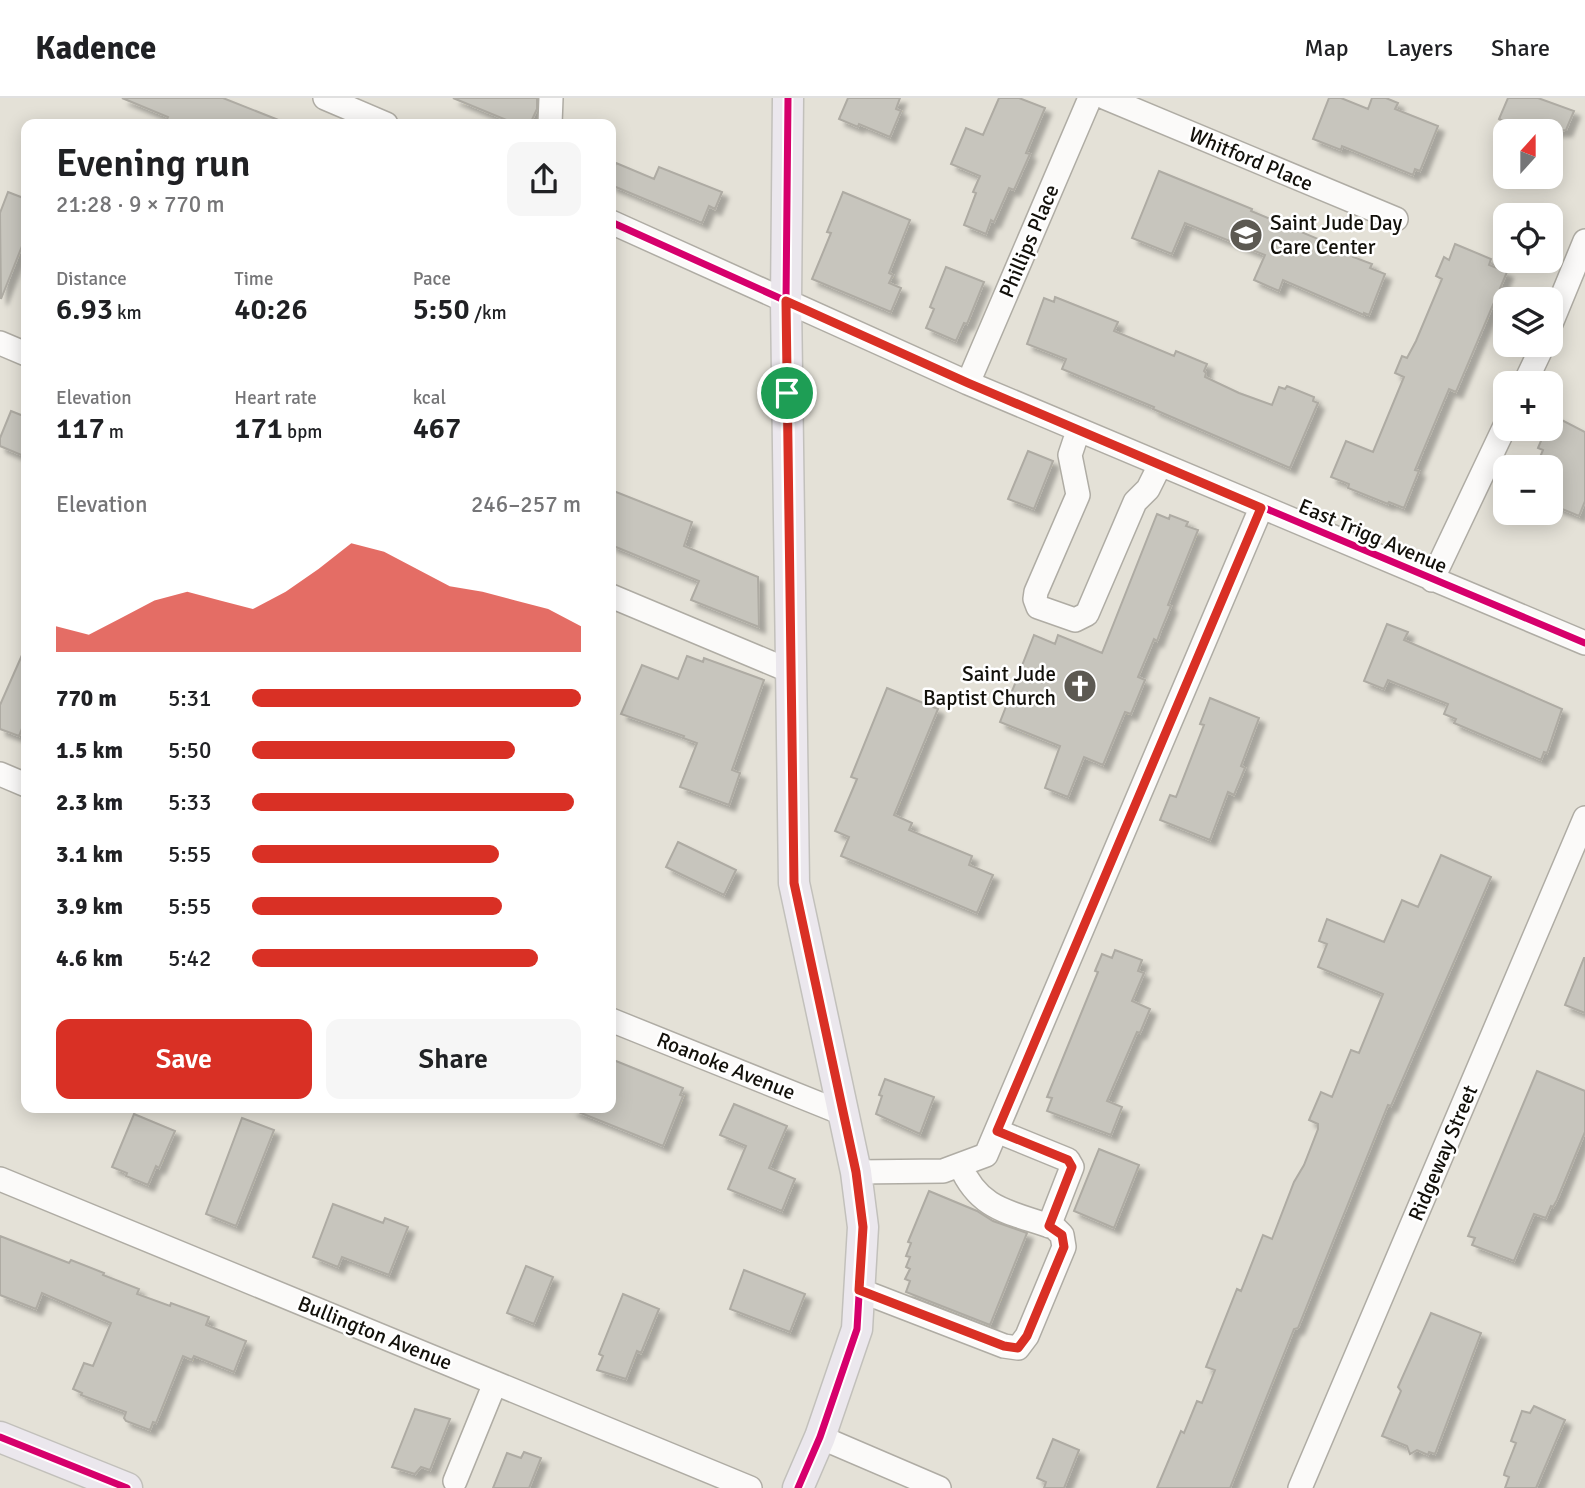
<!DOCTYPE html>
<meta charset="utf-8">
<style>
:root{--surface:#fff;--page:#f6f6f6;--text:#202124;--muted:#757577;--line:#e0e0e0;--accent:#d93025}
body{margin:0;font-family:Signika,sans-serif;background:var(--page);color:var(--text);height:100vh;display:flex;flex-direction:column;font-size:26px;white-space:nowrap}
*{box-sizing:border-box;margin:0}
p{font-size:23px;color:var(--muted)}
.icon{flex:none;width:38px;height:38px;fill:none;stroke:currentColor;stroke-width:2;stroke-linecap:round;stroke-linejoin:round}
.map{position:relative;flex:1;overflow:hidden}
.sheet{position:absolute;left:21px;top:21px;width:595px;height:994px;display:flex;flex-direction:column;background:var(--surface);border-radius:14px;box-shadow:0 4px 18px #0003}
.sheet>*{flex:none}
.needle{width:46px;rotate:21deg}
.tools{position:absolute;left:1493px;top:21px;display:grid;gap:14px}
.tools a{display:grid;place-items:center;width:70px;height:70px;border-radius:14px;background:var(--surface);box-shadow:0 4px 18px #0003;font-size:35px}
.pin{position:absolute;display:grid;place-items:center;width:60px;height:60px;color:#fff;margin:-30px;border:4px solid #fff;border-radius:50%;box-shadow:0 2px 7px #0007}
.round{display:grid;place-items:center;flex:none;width:74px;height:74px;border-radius:14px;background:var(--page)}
.head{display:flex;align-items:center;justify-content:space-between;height:119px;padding:0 35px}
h1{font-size:38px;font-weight:600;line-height:52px}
.metrics{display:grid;grid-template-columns:repeat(3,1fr);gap:10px;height:119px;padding:7px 35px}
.metrics div{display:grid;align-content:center}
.metrics b{font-size:30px;font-weight:600}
.metrics small{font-size:19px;font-weight:400}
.metrics p{font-size:19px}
.chart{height:196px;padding:14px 35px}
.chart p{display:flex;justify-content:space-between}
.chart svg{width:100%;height:126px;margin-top:7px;fill:var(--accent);opacity:.7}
.button{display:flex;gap:14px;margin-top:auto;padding:14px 35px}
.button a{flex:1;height:80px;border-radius:14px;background:var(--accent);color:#fff;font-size:28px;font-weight:600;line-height:80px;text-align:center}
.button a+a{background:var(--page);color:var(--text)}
ul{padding:0 35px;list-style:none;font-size:23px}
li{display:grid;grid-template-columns:112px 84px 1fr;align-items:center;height:52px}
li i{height:18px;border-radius:9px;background:var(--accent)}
header{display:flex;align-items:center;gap:42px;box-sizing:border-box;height:98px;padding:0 35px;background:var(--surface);border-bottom:2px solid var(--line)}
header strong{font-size:33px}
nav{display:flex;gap:38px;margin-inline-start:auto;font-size:24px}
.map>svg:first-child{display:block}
</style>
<header>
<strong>Kadence</strong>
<nav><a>Map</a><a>Layers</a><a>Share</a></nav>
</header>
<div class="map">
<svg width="1585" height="1390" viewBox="0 0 1585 1390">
<defs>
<filter id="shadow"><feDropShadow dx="6" dy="6" stdDeviation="2" flood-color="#0004"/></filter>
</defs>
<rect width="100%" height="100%" fill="#e4e1d7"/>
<path fill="#c7c5bd" stroke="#aeaba3" stroke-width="2" filter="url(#shadow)" d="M 122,0 L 223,0 L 286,25 L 165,26 L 168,19 Z
M 453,0 L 537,0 L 537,11 L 530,26 L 516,26 Z
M 848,0 L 900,0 L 896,11 L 901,13 L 890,39 L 859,26 L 858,29 L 839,21 Z
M 999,0 L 1019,0 L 1045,10 L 1026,55 L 1030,56 L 1014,92 L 1009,90 L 994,124 L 991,122 L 986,136 L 964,127 L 976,95 L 973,94 L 980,78 L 951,66 L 966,30 L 983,37 Z
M 1329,0 L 1341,0 L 1368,11 L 1372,0 L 1386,0 L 1398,5 L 1395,11 L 1438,28 L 1420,73 L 1415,71 L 1413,77 L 1342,48 L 1341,52 L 1313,41 Z
M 1508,0 L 1538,0 L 1574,13 L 1566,32 L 1523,33 L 1499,21 Z
M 616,65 L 654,81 L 659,69 L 722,94 L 715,111 L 709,108 L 702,125 L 611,87 L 611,79 Z
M 1159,73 L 1252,111 L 1251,113 L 1354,156 L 1353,159 L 1372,166 L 1370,170 L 1385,176 L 1369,217 L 1364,215 L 1364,217 L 1283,182 L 1279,193 L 1254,182 L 1265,157 L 1185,125 L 1172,156 L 1132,140 Z
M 8,94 L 26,101 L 26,138 L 1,201 L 0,115 Z
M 843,94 L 910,122 L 889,175 L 893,177 L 889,185 L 901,190 L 891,214 L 812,181 L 831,135 L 827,134 Z
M 1455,146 L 1491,161 L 1489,167 L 1507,174 L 1456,294 L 1449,291 L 1415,372 L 1419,373 L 1404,410 L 1389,404 L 1388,406 L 1348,390 L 1349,386 L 1331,379 L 1346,343 L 1373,354 L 1404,279 L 1395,275 L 1402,258 L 1407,260 L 1416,243 L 1442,181 L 1436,178 L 1444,159 L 1449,162 Z
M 946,169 L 984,184 L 967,226 L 964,225 L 956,243 L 926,230 L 934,211 L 930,209 Z
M 1055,199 L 1118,224 L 1114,233 L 1174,258 L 1176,253 L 1207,266 L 1204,273 L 1206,275 L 1205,279 L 1239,295 L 1272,307 L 1279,289 L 1285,291 L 1287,288 L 1314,299 L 1313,303 L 1318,305 L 1290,370 L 1153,311 L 1154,309 L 1062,271 L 1066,261 L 1027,246 L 1044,200 L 1054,204 Z
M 11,313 L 26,319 L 26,359 L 0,348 L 0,340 Z
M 1552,317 L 1585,334 L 1585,403 L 1579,418 L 1550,406 L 1550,369 L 1536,369 L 1543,352 L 1538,350 L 1546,331 L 1550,331 Z
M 1028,353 L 1053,363 L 1034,411 L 1008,401 Z
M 611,392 L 692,424 L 684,448 L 758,479 L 759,529 L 691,502 L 699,483 L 611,447 Z
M 1157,416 L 1169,421 L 1170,417 L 1188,424 L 1186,428 L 1198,432 L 1168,507 L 1171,508 L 1161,532 L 1157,543 L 1154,541 L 1138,579 L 1145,582 L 1131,616 L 1125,614 L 1103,667 L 1084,659 L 1068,699 L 1045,690 L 1060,648 L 1000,624 L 1034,537 L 1055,546 L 1058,537 L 1102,555 Z
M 1387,526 L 1408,534 L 1404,542 L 1562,611 L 1547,655 L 1544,654 L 1541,662 L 1454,625 L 1456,621 L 1444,616 L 1448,606 L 1388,582 L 1384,591 L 1364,583 Z
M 26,548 L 26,620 L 19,638 L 0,631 L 0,607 Z
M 687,558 L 703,564 L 704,560 L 764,582 L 732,672 L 740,675 L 729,707 L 680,689 L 697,645 L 683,640 L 684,638 L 621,616 L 642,567 L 678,581 Z
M 887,590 L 938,611 L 894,717 L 912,725 L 909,732 L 972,758 L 969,767 L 993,777 L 977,815 L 841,758 L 849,739 L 835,733 L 857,681 L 851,679 Z
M 1210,600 L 1259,620 L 1241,668 L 1245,670 L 1234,697 L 1228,694 L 1210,742 L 1160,722 L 1170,697 L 1176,699 L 1204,627 L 1200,626 Z
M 678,744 L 736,772 L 724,797 L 666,769 Z
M 1441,757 L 1491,779 L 1391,1008 L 1388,1007 L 1298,1230 L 1294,1231 L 1230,1390 L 1157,1390 L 1181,1333 L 1184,1335 L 1197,1303 L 1202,1305 L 1215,1272 L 1206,1269 L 1237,1191 L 1241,1193 L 1263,1137 L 1272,1141 L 1294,1084 L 1304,1067 L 1318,1031 L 1318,1026 L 1309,1022 L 1321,994 L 1332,999 L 1351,952 L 1359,955 L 1383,896 L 1318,869 L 1327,846 L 1319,843 L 1327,821 L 1384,844 L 1402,802 L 1418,809 Z
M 1115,852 L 1142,862 L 1138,873 L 1144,875 L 1132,903 L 1150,911 L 1140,935 L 1137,934 L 1107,1003 L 1122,1009 L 1111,1037 L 1047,1013 L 1052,1000 L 1047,999 L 1098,874 L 1095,873 L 1102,856 L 1112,860 Z
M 1584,860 L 1585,860 L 1585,915 L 1565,907 Z
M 611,961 L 683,990 L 680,997 L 683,998 L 663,1048 L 571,1011 L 611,1010 Z
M 1537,973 L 1585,993 L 1585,1034 L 1557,1102 L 1553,1109 L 1551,1108 L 1546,1120 L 1534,1116 L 1514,1163 L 1472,1147 L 1475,1140 L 1468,1138 Z
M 885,981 L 934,999 L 920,1036 L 876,1016 L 882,998 L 879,997 Z
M 734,1006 L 787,1028 L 769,1070 L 795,1081 L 782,1113 L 728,1091 L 746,1048 L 720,1037 Z
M 134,1016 L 175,1033 L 159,1070 L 156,1068 L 148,1087 L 126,1078 L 127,1075 L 112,1069 Z
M 242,1020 L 274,1032 L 236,1128 L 206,1116 Z
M 1099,1051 L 1139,1067 L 1114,1130 L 1074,1113 Z
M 929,1093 L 977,1113 L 993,1123 L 1027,1135 L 990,1227 L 906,1194 L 910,1183 L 905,1181 L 910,1171 L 906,1169 L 910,1159 L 906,1158 L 911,1145 L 908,1144 Z
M 333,1106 L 383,1125 L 385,1120 L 408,1129 L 389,1177 L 342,1159 L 338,1169 L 313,1159 Z
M 0,1138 L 69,1165 L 71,1162 L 104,1175 L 103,1177 L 139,1191 L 137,1196 L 170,1208 L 171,1205 L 209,1219 L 206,1227 L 246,1243 L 234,1274 L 194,1258 L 192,1262 L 183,1258 L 156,1325 L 153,1324 L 150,1332 L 126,1323 L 124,1320 L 126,1314 L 81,1297 L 82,1295 L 73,1291 L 84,1265 L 93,1268 L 111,1225 L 42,1195 L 36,1211 L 0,1197 Z
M 526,1168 L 553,1179 L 534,1226 L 507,1215 Z
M 744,1172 L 805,1196 L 790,1234 L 730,1211 Z
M 623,1196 L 659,1211 L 641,1255 L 637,1253 L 626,1281 L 597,1272 L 603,1258 L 599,1256 Z
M 1431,1215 L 1481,1235 L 1435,1356 L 1429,1354 L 1428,1357 L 1417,1352 L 1410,1356 L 1407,1348 L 1382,1338 L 1401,1293 L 1398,1289 Z
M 1534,1308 L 1565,1322 L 1536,1390 L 1505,1390 L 1509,1379 L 1504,1377 L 1505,1373 L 1516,1345 L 1511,1343 L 1522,1313 L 1530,1315 Z
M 415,1311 L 450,1321 L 430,1372 L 421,1369 L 415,1376 L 392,1369 Z
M 1053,1341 L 1079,1352 L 1064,1390 L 1044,1390 L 1046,1384 L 1037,1380 Z
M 524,1354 L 541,1360 L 529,1390 L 493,1390 L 507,1355 L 521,1360 Z"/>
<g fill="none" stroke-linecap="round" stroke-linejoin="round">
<defs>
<path id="minor" d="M 325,0 L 386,26
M 1106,0 L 1396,121
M 550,26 L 551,0
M 611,124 L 968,285 L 1585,545
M 1550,228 L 1585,143
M 0,245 L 26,256
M 968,285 L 1090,0
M 1525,285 L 1543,247
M 1078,333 L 1070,357 L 1078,397 L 1036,494 L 1035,501 L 1038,509 L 1075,522 L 1087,516 L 1135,404 L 1148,391 L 1160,367
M 1432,482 L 1505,328
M 611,498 L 790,573
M 0,676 L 26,687
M 611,922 L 842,1015
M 997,1033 L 1068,1062 L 1072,1069 L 1049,1128
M 856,1074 L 943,1073 L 986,1057 L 1261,410
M 0,1081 L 750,1390
M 859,1192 L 1004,1248 L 1018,1250 L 1027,1238 L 1064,1149 L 1062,1137 L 1055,1130 C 1012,1114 980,1114 960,1067
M 820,1339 L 939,1390
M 455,1383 L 495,1285
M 1300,1390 L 1585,720"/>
<path id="major" d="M 788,0 L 786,203 L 794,785 L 856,1074 L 863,1129 L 857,1231 L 820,1339 L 798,1390
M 0,1339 L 127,1390"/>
</defs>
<use href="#minor" stroke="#afaca4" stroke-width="26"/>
<use href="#major" stroke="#c2c0bb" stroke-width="33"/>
<use href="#minor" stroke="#fbfaf9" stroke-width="23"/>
<use href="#major" stroke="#ebe7ed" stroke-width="30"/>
<defs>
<path id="cycleway" d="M 788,0 L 786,203 L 794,785 L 856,1074 L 863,1129 L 857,1231 L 820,1339 L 798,1390
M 611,124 L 968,285 L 1585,545
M 0,1339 L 127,1390"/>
</defs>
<use href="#cycleway" stroke="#fff" stroke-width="11"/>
<use href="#cycleway" stroke="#d6006c" stroke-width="7"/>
</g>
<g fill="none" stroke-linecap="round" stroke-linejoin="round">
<defs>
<path id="route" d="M 786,203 L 968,285 L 1261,410 L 997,1033 L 1068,1062 L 1072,1069 L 1049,1128 L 1062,1137 L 1064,1149 L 1027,1238 L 1018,1250 L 1004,1248 L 859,1192 L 863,1129 L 856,1074 L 794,785 Z"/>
</defs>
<use href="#route" stroke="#fff" stroke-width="14"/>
<use href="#route" stroke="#d93025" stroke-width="9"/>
</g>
<defs>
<symbol id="school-disc" viewBox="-11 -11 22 22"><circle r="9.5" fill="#5c5952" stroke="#fff"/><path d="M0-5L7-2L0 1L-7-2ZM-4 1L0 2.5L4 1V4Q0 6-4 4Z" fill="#fff"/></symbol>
<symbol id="church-disc" viewBox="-11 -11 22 22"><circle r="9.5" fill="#5c5952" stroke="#fff"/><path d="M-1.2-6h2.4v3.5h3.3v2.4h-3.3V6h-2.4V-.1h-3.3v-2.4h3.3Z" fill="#fff"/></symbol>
</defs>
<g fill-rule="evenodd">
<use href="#school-disc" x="1227" y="118" width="38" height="38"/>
<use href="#church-disc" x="1061" y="569" width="38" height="38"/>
</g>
<g text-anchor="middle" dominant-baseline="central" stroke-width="5" stroke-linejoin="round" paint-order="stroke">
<g font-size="21" fill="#12100a" stroke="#fff">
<text transform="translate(1251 61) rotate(23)">Whitford Place</text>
<text transform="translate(1029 143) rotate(-67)">Phillips Place</text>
<text transform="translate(1373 438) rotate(23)">East Trigg Avenue</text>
<text transform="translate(726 968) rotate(22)">Roanoke Avenue</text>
<text transform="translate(1443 1055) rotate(-67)">Ridgeway Street</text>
<text transform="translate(375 1235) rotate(22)">Bullington Avenue</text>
</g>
<g font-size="21" fill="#12100a" stroke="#fff" text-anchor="start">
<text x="1270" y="125">Saint Jude Day<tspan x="1270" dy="24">Care Center</tspan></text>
<text x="1056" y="576" text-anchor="end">Saint Jude<tspan x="1056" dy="24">Baptist Church</tspan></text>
</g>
</g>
</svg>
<div class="tools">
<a><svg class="needle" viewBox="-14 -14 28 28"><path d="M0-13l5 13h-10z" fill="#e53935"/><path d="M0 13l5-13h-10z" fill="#757577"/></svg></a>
<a><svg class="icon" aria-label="locate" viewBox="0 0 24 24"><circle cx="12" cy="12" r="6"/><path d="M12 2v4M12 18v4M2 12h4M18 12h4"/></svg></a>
<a><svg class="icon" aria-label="layers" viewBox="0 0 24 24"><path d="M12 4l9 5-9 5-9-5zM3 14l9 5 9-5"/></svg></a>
<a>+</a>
<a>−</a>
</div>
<div class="pin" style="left:787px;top:295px;background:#1e9e55"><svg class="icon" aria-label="arrive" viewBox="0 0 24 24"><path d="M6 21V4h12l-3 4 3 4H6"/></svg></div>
<section class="sheet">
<div class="head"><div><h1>Evening run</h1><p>21:28 · 9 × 770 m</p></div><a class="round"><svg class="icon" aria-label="share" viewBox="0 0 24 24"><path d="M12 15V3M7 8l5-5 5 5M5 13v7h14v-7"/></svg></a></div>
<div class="metrics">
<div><p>Distance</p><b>6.93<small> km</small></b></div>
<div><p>Time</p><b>40:26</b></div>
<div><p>Pace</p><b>5:50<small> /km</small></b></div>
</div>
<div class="metrics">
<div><p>Elevation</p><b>117<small> m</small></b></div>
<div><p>Heart rate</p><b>171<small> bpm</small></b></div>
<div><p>kcal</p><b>467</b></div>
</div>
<div class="chart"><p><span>Elevation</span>246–257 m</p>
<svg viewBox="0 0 160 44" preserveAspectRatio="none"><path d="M0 44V35L10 38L20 32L30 26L40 23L50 26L60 29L70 23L80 15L90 6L100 9L110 15L120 21L130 23L140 26L150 29L160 35V44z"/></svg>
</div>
<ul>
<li><b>770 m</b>5:31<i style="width:100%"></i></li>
<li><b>1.5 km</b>5:50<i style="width:80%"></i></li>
<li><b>2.3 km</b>5:33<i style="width:98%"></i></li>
<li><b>3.1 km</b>5:55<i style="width:75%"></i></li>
<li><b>3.9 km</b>5:55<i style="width:76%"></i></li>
<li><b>4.6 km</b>5:42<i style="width:87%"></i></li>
</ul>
<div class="button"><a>Save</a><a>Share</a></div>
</section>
</div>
